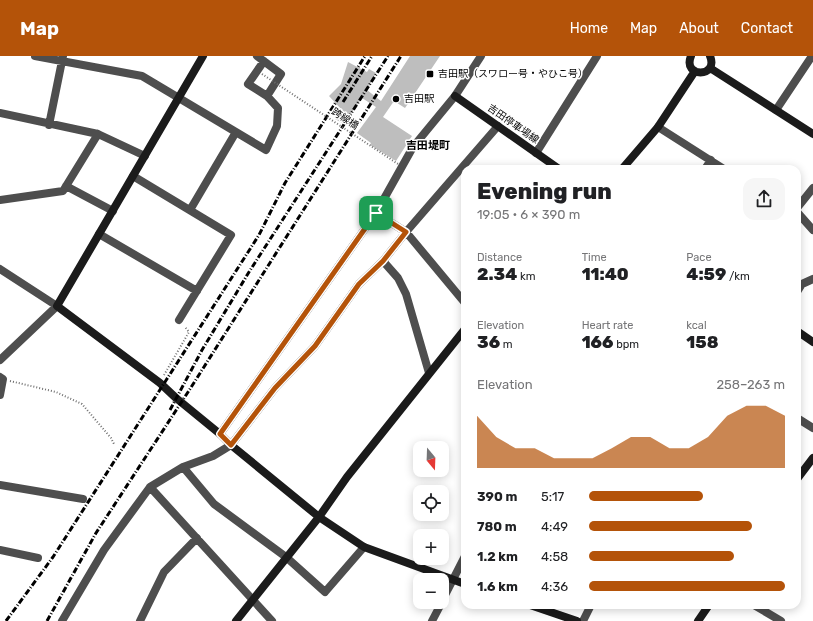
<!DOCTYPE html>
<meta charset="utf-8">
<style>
:root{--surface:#fff;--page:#f6f6f6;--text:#202124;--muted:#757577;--accent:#b45309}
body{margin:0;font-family:Rubik,"Noto Sans JP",sans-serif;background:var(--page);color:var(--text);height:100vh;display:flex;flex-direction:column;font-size:15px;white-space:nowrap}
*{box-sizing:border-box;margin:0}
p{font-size:13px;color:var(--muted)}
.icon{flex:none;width:22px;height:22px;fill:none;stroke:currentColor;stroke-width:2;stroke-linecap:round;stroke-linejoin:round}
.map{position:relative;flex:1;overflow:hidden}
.details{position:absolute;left:461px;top:109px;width:340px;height:444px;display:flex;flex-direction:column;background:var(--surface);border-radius:12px;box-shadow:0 2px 10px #0003}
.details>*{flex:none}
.needle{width:26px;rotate:161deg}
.buttons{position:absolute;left:413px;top:385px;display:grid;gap:8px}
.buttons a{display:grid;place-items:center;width:36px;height:36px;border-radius:8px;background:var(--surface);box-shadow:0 2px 10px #0003;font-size:20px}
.pin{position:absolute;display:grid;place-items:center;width:34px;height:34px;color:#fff;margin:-17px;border-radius:8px;box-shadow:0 2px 6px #0006}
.round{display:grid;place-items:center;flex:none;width:42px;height:42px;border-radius:12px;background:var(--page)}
.head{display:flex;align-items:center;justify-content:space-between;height:68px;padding:0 16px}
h1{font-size:22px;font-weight:800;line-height:30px}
.metrics{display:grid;grid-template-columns:repeat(3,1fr);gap:6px;height:68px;padding:4px 16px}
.metrics div{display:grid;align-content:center}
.metrics b{font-size:17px;font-weight:800}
.metrics small{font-size:11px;font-weight:400}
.metrics p{font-size:11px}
.chart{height:112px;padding:8px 16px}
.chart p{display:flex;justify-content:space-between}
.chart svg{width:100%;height:72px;margin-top:4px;fill:var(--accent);opacity:.7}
ul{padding:0 16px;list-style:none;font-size:13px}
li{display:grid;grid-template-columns:64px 48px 1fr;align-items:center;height:30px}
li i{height:10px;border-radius:5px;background:var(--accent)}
header{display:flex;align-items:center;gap:24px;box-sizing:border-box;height:56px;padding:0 20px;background:var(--accent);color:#fff}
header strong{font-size:19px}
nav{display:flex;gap:22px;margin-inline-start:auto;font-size:14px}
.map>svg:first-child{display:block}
</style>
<header>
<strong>Map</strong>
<nav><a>Home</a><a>Map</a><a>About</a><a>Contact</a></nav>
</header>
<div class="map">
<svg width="813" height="565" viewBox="0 0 813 565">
<rect width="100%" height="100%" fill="#fff"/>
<path fill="#bebebe" d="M 410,0 L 440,0 L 405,52 L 394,45 L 383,61 L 412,80 L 396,105 L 370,89 L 371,87 L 357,77 L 376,51 L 362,42 L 344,68 L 335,63 L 341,53 L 329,40 L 341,28 L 348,6 L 367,16 L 369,13 L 376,17 L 367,34 L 381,45 Z"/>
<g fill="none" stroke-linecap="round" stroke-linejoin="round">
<path stroke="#707070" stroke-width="2" stroke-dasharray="1 2" stroke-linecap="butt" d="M 164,319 L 189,276 L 185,271
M 10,325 L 56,336 L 82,348 L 111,382 L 114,388"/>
<path stroke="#4e4e4e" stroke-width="8" d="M 35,0 L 142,20 L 266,94 L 277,70 L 278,52 L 267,40
M 257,0 L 281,18 L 267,40 L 248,28 L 264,5
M 776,54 L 812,0
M 0,57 L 98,78 L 145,100
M 49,69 L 63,0
M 658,71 L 724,113
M 536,97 L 597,0
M 705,113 L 711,104
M 133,120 L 231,179 L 179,264
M 66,130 L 113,155
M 0,144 L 63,135 L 98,78
M 797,152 L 813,132
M 190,154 L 236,76
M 797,156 L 813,174
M 376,157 L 406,176 L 465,247
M 99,178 L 197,235
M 383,205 L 398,222 L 406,238 L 429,317
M 0,213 L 57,250 L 0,304
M 797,236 L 802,228 L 813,223
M 0,321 L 3,323 L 0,339
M 797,362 L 813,372
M 220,378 L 376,157 L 413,91 L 455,40 L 481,0
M 183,411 L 214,448 L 286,501 L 325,536 L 364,491
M 0,429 L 83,443
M 150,431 L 183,411 L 213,400 L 231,389 L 275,332 L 315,290 L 359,228 L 383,205 L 406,176 L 498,70
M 0,494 L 38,502
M 442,545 L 465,500
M 754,549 L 781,565
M 62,565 L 104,494 L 150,431 L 272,565
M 140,565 L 164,516 L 197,482
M 432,565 L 442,546
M 583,565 L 591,549"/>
<path stroke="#1b1b1b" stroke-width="8" d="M 203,0 L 57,250 L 160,327 L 176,342 L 220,378 L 231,389 L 319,461 L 364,491 L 465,528
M 691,0 C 682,22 719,22 710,0
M 710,12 L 813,78
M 455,40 L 559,113
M 622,113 L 658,71 L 695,15
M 797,275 L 813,286
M 797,423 L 813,402
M 530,549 L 577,565
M 236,565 L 319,461 L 347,421 L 465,273
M 698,565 L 709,549"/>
<path stroke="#000" stroke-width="3" stroke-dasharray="6 2 1 2" stroke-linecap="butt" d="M 343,46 L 372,0
M 170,354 L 202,294 L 249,216 L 388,0
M 6,565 L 53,501 L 259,179 L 285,127 L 365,0
M 47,565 L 96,477 L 190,333 L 401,0"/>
<path stroke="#707070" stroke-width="2" stroke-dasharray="1 2" stroke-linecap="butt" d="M 262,18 L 398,108"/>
</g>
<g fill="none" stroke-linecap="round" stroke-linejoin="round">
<defs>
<path id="route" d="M 376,157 L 406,176 L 383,205 L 359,228 L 315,290 L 275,332 L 231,389 L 220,378 Z"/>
</defs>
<use href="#route" stroke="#fff" stroke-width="8"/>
<use href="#route" stroke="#b45309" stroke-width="5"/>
</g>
<g fill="#000" stroke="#fff" stroke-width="1.5">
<rect x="426" y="14" width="8" height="8" rx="2"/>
<circle cx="396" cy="43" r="4"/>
</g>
<g text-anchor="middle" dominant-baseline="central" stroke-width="3" stroke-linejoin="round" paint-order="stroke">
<g font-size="10" fill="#000" stroke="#fff" text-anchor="start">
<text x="438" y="18">吉田駅（スワロー号・やひこ号）</text>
<text x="404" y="43">吉田駅</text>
</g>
<g font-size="10" fill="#000" stroke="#fff">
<text transform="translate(345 63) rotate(33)">跨線橋</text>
<text transform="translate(513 68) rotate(35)">吉田停車場線</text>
</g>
<g font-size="11" font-weight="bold" fill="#000" stroke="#fff">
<text x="428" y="89">吉田堤町</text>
</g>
</g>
</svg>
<div class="buttons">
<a><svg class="needle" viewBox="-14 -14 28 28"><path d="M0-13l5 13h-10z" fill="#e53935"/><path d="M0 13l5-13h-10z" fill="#757577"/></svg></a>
<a><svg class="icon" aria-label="locate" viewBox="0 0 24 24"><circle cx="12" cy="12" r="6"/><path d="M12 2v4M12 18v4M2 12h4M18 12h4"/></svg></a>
<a>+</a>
<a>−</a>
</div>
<div class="pin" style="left:376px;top:157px;background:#1e9e55"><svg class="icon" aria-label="arrive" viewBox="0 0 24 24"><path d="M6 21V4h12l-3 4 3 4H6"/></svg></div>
<section class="details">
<div class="head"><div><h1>Evening run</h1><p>19:05 · 6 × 390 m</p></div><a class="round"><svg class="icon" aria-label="share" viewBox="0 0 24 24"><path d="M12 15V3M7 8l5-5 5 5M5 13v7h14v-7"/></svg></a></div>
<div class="metrics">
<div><p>Distance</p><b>2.34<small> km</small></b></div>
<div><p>Time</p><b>11:40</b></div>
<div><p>Pace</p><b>4:59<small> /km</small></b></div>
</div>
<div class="metrics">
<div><p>Elevation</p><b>36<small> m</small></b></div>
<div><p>Heart rate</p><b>166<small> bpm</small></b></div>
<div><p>kcal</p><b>158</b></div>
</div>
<div class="chart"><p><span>Elevation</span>258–263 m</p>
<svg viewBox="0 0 160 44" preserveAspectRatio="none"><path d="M0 44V12L10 25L20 32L30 32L40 38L50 38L60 38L70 32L80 25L90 25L100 32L110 32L120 25L130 12L140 6L150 6L160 12V44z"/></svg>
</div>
<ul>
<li><b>390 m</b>5:17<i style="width:58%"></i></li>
<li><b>780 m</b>4:49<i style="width:83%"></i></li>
<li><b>1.2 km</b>4:58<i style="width:74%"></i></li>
<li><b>1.6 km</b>4:36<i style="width:100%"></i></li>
</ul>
</section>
</div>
